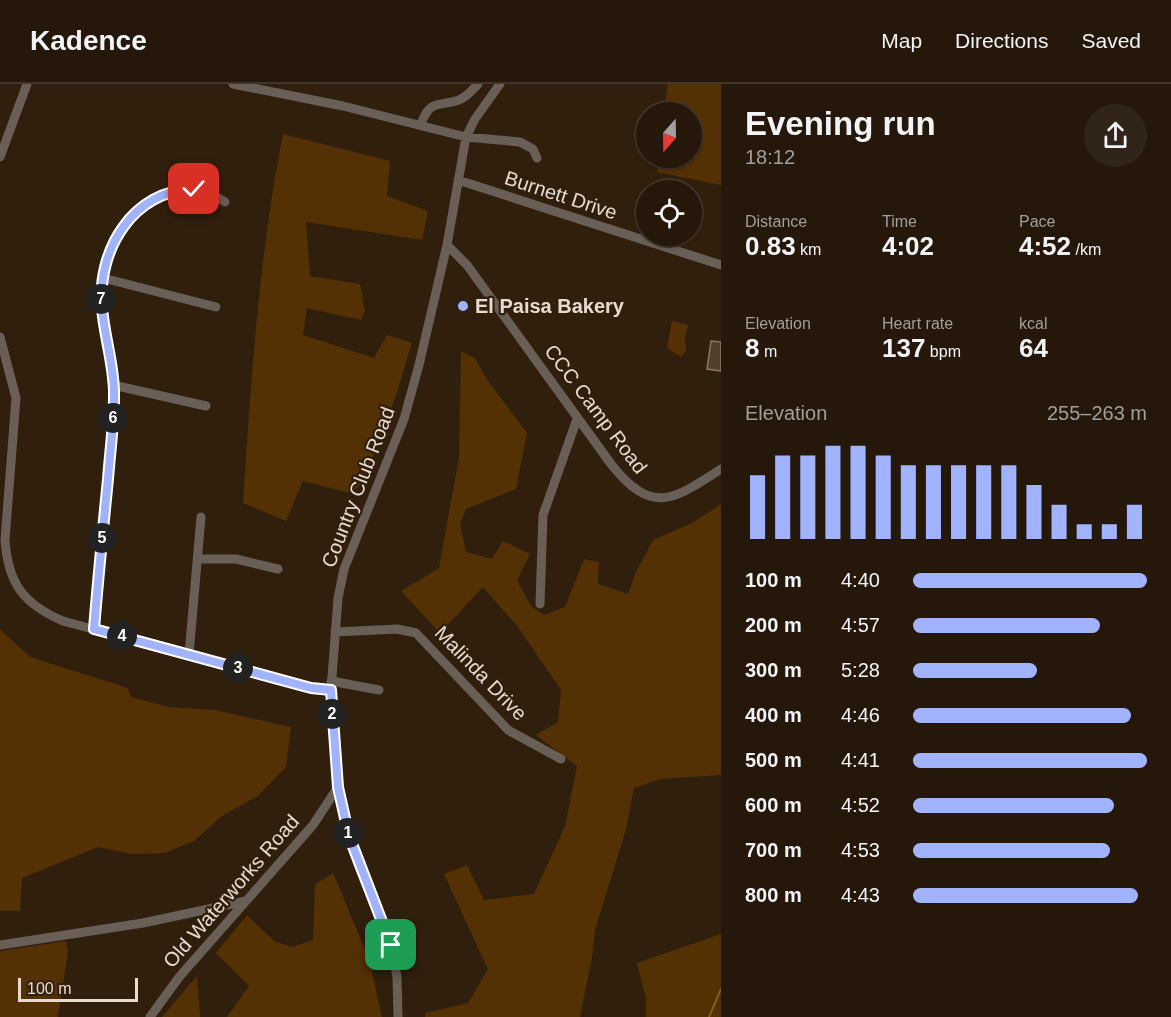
<!DOCTYPE html>
<meta charset="utf-8">
<style>
:root{--surface:#25170a;--page:#312418;--text:#f1f3f6;--muted:#a39f9c;--line:#42362b;--accent:#a1b3fd}
body{margin:0;font-family:Helvetica,sans-serif;background:var(--page);color:var(--text);height:100vh;display:flex;flex-direction:column;font-size:22px;white-space:nowrap}
*{box-sizing:border-box;margin:0}
p{font-size:20px;color:var(--muted)}
.icon{flex:none;width:33px;height:33px;fill:none;stroke:currentColor;stroke-width:2;stroke-linecap:round;stroke-linejoin:round}
.map{position:relative;flex:1;overflow:hidden}
.drawer{display:flex;flex-direction:column;background:var(--surface);width:450px}
.drawer>*{flex:none}
.needle{width:39px;rotate:200deg}
.buttons{position:absolute;left:636px;top:18px;display:grid;gap:12px}
.buttons a{display:grid;place-items:center;width:66px;height:66px;border-radius:50%;background:var(--surface);box-shadow:0 2px 4px #0004,0 0 0 2px var(--line);font-size:30px}
.scale{position:absolute;left:18px;bottom:15px;width:120px;box-sizing:border-box;padding-left:6px;border:3px solid #e7dbd0;border-top:0;font-size:16px;line-height:21px;white-space:nowrap;color:#e7dbd0;-webkit-text-stroke:4px #311f0e;paint-order:stroke}
.pin{position:absolute;display:grid;place-items:center;width:51px;height:51px;color:#fff;margin:-26px;border-radius:12px;box-shadow:0 3px 9px #0006}
.km{position:absolute;width:30px;height:30px;margin:-15px;border-radius:50%;background:#222;color:#fff;font-size:16px;line-height:30px;text-align:center}
.round{display:grid;place-items:center;flex:none;width:63px;height:63px;border-radius:32px;background:var(--page)}
.headline{display:flex;align-items:center;justify-content:space-between;height:102px;padding:0 24px}
h1{font-size:33px;font-weight:800;line-height:45px}
.figures{display:grid;grid-template-columns:repeat(3,1fr);gap:9px;height:102px;padding:6px 24px}
.figures div{display:grid;align-content:center}
.figures b{font-size:26px;font-weight:800}
.figures small{font-size:16px;font-weight:400}
.figures p{font-size:16px}
.chart{height:168px;padding:12px 24px}
.chart p{display:flex;justify-content:space-between}
.chart svg{width:100%;height:108px;margin-top:6px;stroke:var(--accent);stroke-width:6}
ul{padding:0 24px;list-style:none;font-size:20px}
li{display:grid;grid-template-columns:96px 72px 1fr;align-items:center;height:45px}
li i{height:15px;border-radius:8px;background:var(--accent)}
header{display:flex;align-items:center;gap:36px;box-sizing:border-box;height:84px;padding:0 30px;background:var(--surface);border-bottom:2px solid var(--line)}
header strong{font-size:28px}
nav{display:flex;gap:33px;margin-inline-start:auto;font-size:21px}
main{display:flex;flex:1;min-height:0}
.map>svg:first-child{display:block}
</style>
<header>
<strong>Kadence</strong>
<nav><a>Map</a><a>Directions</a><a>Saved</a></nav>
</header>
<main>
<div class="map">
<svg width="721" height="933" viewBox="0 0 721 933">
<rect width="100%" height="100%" fill="#311f0e"/>
<path fill="#543005" d="M 668,0 L 721,0 L 721,101 L 657,88 L 659,74 L 692,74 L 692,28 L 664,28 Z
M 283,50 L 390,77 L 387,112 L 428,127 L 422,156 L 306,138 L 310,192 L 360,200 L 365,227 L 361,236 L 307,224 L 303,251 L 374,274 L 387,251 L 412,259 L 396,311 L 363,400 L 350,409 L 303,397 L 286,437 L 243,419 C 251,296 259,171 283,50 Z
M 672,237 L 688,241 L 685,253 L 686,267 L 681,273 L 667,264 Z
M 461,267 L 475,274 L 488,297 L 527,349 L 516,405 L 466,425 L 460,440 L 466,468 L 492,475 L 503,457 L 530,470 L 517,497 L 532,523 L 544,531 L 565,523 L 584,475 L 599,478 L 598,500 L 628,510 L 636,488 L 653,456 L 692,439 L 721,420 L 721,691 L 660,695 L 634,704 L 626,745 L 595,846 L 592,874 L 580,933 L 425,933 L 426,929 L 468,919 L 488,885 L 444,790 L 467,781 L 484,816 L 534,810 L 565,742 L 577,682 L 536,651 L 558,638 L 561,606 L 517,542 L 483,503 L 440,549 L 401,507 L 439,484 L 459,373 Z
M 0,545 L 30,573 L 128,604 L 131,613 L 168,623 L 215,626 L 291,643 L 286,683 L 258,712 L 222,732 L 194,757 L 165,769 L 131,770 L 98,763 L 22,794 L 20,827 L 0,827 Z
M 333,789 L 369,875 L 382,933 L 227,933 L 249,902 L 216,869 L 247,831 L 274,857 L 292,863 L 313,856 L 315,800 Z
M 721,850 L 721,933 L 646,933 L 646,915 L 637,879 Z
M 66,857 L 68,868 L 58,933 L 0,933 L 0,867 Z
M 197,892 L 200,933 L 162,933 Z"/>
<g fill="none" stroke-linecap="round" stroke-linejoin="round">
<path stroke="#895928" stroke-width="2" d="M 709,933 L 721,905"/>
</g>
<path fill="#523e2d" stroke="#8d7764" stroke-width="1.5" d="M 711,257 L 721,258 L 721,287 L 707,285 Z"/>
<g fill="none" stroke-linecap="round" stroke-linejoin="round">
<path stroke="#695f57" stroke-width="9" d="M 233,0 L 343,22 L 466,53 L 520,58 L 533,65 L 537,74
M 421,40 C 430,15 438,23 459,16 C 467,13 472,6 478,0
M 0,73 L 27,0
M 458,96 L 721,181
M 447,161 L 467,181 L 611,380 C 652,432 673,416 721,385
M 103,194 L 216,223
M 0,253 L 16,314 L 5,456 C 8,499 23,520 63,537 L 311,604 L 331,606
M 113,301 L 206,322
M 198,475 L 236,475 L 278,485
M 540,520 L 543,431 L 577,335
M 94,545 L 115,312 L 102,223 C 101,200 105,177 115,156 C 128,127 163,101 196,105 C 207,106 215,112 225,118
M 335,548 L 397,545 L 416,549 L 508,646 L 561,675
M 189,570 L 201,433
M 331,597 L 379,606
M 0,861 L 143,839 L 246,817
M 150,933 L 180,892 L 313,741 L 338,703
M 398,933 L 397,893 L 391,861 L 359,783 L 349,752 L 338,703 L 331,606 L 338,514 L 344,485 L 404,335 L 419,281 L 447,161 L 466,53 L 475,35 L 500,0"/>
</g>
<g fill="none" stroke-linecap="round" stroke-linejoin="round">
<defs>
<path id="route" d="M 194,105 C 133,106 97,166 102,223 C 104,253 115,283 114,313 C 114,340 110,368 108,395 C 103,445 98,495 94,545 L 311,604 L 331,606 L 338,703 L 349,752 L 391,861"/>
</defs>
<use href="#route" stroke="#fff" stroke-width="12"/>
<use href="#route" stroke="#a1b3fd" stroke-width="8"/>
</g>
<circle fill="#a1b3fd" stroke="#311f0e" stroke-width="2" cx="463" cy="222" r="6"/>
<g text-anchor="middle" dominant-baseline="central" stroke-width="4.5" stroke-linejoin="round" paint-order="stroke">
<g font-size="20" fill="#e7dbd0" stroke="#311f0e">
<text transform="translate(561 111) rotate(18)">Burnett Drive</text>
<text transform="translate(596 325) rotate(53)">CCC Camp Road</text>
<text transform="translate(358 403) rotate(-69)">Country Club Road</text>
<text transform="translate(481 589) rotate(46)">Malinda Drive</text>
<text transform="translate(231 807) rotate(-49)">Old Waterworks Road</text>
</g>
<g font-size="20" font-weight="bold" fill="#e7dbd0" stroke="#311f0e" text-anchor="start">
<text x="475" y="222">El Paisa Bakery</text>
</g>
</g>
</svg>
<div class="buttons">
<a><svg class="needle" viewBox="-14 -14 28 28"><path d="M0-13l5 13h-10z" fill="#e53935"/><path d="M0 13l5-13h-10z" fill="#a39f9c"/></svg></a>
<a><svg class="icon" aria-label="locate" viewBox="0 0 24 24"><circle cx="12" cy="12" r="6"/><path d="M12 2v4M12 18v4M2 12h4M18 12h4"/></svg></a>
</div>
<div class="scale">100 m</div>
<div class="pin" style="left:391px;top:861px;background:#1e9e55"><svg class="icon" aria-label="arrive" viewBox="0 0 24 24"><path d="M6 21V4h12l-3 4 3 4H6"/></svg></div>
<div class="pin" style="left:194px;top:105px;background:#d93025"><svg class="icon" aria-label="check" viewBox="0 0 24 24"><path d="M5 12l5 5 9-10"/></svg></div>
<b class="km" style="left:348px;top:749px">1</b>
<b class="km" style="left:332px;top:630px">2</b>
<b class="km" style="left:238px;top:584px">3</b>
<b class="km" style="left:122px;top:552px">4</b>
<b class="km" style="left:102px;top:454px">5</b>
<b class="km" style="left:113px;top:334px">6</b>
<b class="km" style="left:101px;top:215px">7</b>
</div>
<section class="drawer">
<div class="headline"><div><h1>Evening run</h1><p>18:12</p></div><a class="round"><svg class="icon" aria-label="share" viewBox="0 0 24 24"><path d="M12 15V3M7 8l5-5 5 5M5 13v7h14v-7"/></svg></a></div>
<div class="figures">
<div><p>Distance</p><b>0.83<small> km</small></b></div>
<div><p>Time</p><b>4:02</b></div>
<div><p>Pace</p><b>4:52<small> /km</small></b></div>
</div>
<div class="figures">
<div><p>Elevation</p><b>8<small> m</small></b></div>
<div><p>Heart rate</p><b>137<small> bpm</small></b></div>
<div><p>kcal</p><b>64</b></div>
</div>
<div class="chart"><p><span>Elevation</span>255–263 m</p>
<svg viewBox="0 0 160 44" preserveAspectRatio="none"><path d="M5 44V18M15 44V10M25 44V10M35 44V6M45 44V6M55 44V10M65 44V14M75 44V14M85 44V14M95 44V14M105 44V14M115 44V22M125 44V30M135 44V38M145 44V38M155 44V30"/></svg>
</div>
<ul>
<li><b>100 m</b>4:40<i style="width:100%"></i></li>
<li><b>200 m</b>4:57<i style="width:80%"></i></li>
<li><b>300 m</b>5:28<i style="width:53%"></i></li>
<li><b>400 m</b>4:46<i style="width:93%"></i></li>
<li><b>500 m</b>4:41<i style="width:100%"></i></li>
<li><b>600 m</b>4:52<i style="width:86%"></i></li>
<li><b>700 m</b>4:53<i style="width:84%"></i></li>
<li><b>800 m</b>4:43<i style="width:96%"></i></li>
</ul>
</section>
</main>
